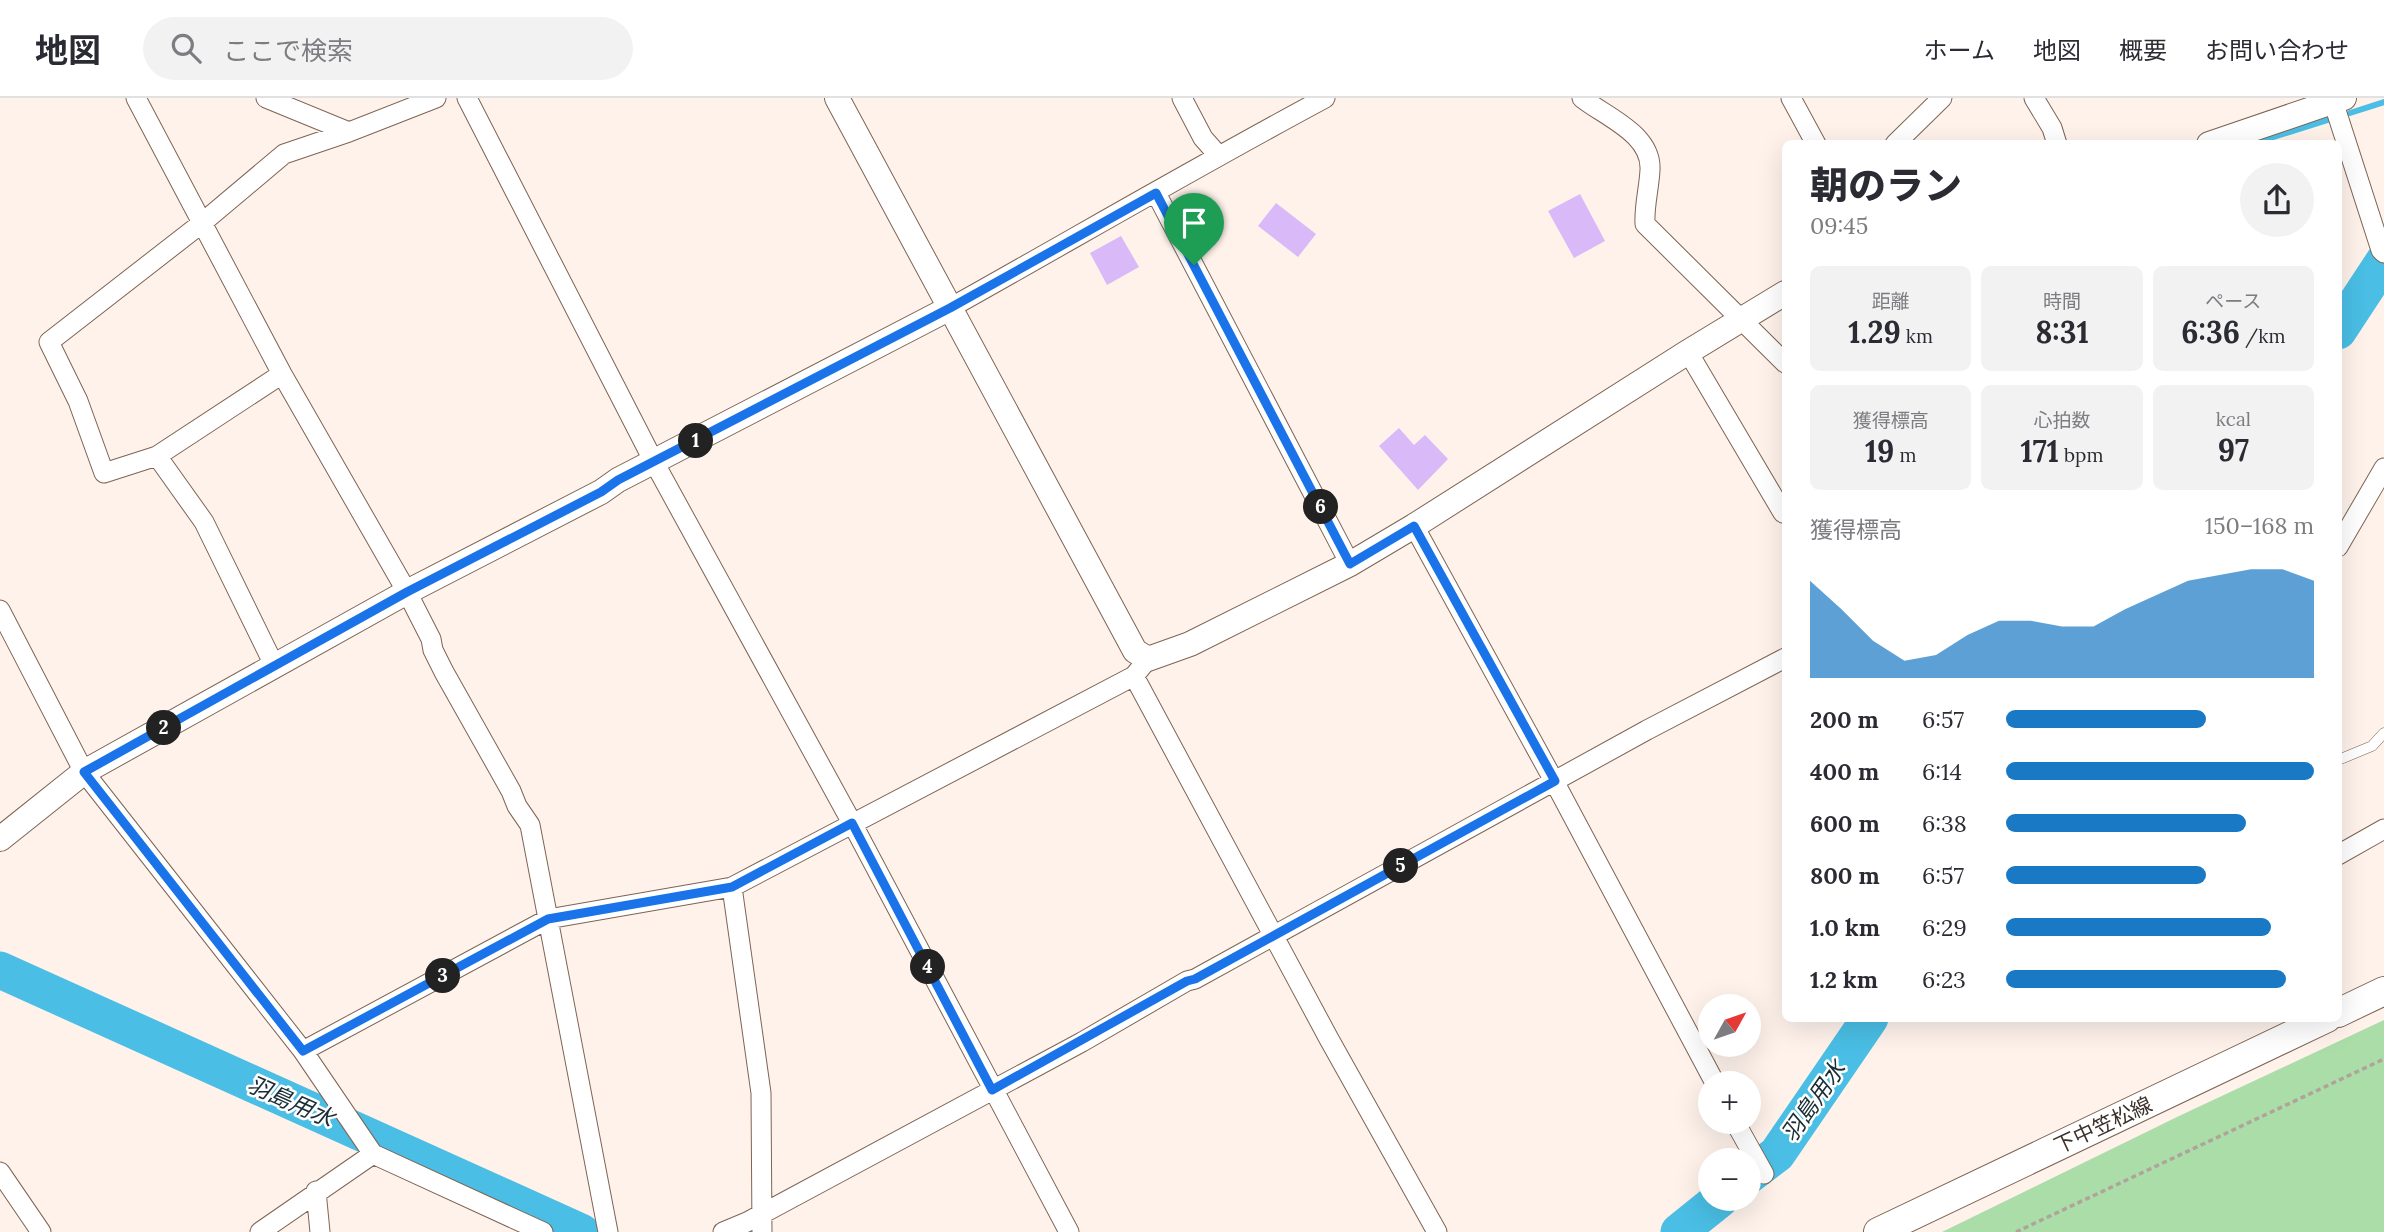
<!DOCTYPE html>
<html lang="ja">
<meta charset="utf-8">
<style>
:root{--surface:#fff;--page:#f2f2f3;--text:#2b2b33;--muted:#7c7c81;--line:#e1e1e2;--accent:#1a79c5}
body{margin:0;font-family:Lora,"Noto Sans JP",serif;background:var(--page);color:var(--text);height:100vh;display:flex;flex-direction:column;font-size:26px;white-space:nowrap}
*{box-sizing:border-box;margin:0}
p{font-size:23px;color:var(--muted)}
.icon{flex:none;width:38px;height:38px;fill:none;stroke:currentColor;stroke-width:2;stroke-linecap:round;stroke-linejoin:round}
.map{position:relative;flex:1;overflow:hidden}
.drawer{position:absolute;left:1782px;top:42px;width:560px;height:882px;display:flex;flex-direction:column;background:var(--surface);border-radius:10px;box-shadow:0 7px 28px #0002}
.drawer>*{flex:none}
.needle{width:46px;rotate:50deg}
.tools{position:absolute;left:1698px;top:896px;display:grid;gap:14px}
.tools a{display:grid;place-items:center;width:63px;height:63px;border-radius:50%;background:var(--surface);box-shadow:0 7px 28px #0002;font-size:35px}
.pin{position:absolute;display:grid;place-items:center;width:60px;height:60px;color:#fff;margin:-72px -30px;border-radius:50% 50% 50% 0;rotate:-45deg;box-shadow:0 0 7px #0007}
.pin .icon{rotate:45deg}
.km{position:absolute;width:35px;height:35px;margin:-18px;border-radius:50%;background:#222;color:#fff;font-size:19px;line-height:35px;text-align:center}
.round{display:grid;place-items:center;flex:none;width:74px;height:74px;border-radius:37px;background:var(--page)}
.overview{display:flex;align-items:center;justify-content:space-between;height:119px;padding:0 28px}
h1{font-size:38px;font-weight:800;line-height:52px}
.stats{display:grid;grid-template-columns:repeat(3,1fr);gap:10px;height:119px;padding:7px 28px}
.stats div{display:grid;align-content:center;border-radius:10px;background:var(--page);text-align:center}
.stats b{font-size:30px;font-weight:800}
.stats small{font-size:19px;font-weight:400}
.stats p{font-size:19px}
.chart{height:196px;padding:14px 28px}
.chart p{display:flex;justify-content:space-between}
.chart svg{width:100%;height:126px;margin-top:7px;fill:var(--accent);opacity:.7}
ul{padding:0 28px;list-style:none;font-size:23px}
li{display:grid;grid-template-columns:112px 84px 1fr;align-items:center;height:52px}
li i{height:18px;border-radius:9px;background:var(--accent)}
header{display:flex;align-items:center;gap:42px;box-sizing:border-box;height:98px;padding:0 35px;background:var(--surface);border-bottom:2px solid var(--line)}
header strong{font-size:33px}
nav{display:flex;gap:38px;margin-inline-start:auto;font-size:24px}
.search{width:490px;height:63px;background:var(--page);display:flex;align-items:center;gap:18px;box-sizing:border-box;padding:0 24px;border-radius:38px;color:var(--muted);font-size:26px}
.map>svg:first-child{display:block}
</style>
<header>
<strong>地図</strong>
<div class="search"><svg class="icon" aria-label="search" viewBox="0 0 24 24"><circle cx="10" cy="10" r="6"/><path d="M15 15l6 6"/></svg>ここで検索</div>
<nav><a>ホーム</a><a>地図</a><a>概要</a><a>お問い合わせ</a></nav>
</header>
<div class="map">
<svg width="2384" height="1134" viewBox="0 0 2384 1134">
<rect width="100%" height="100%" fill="#fef2eb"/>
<path fill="#aadda8" d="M 2384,922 L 2384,1134 L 1942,1134 L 2179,1018 Z"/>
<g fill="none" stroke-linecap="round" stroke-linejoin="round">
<path stroke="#4abee5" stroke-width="6" d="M 2350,15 L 2384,4
M 2251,46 L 2331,21"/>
<path stroke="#4abee5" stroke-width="37" d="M 2338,233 L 2384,163
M 0,872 L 581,1134
M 1748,1078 L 1777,1056 L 1870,920
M 1679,1134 L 1720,1101"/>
</g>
<path fill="#d9b9f8" d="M 1580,96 L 1605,143 L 1574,160 L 1548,113 Z
M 1276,105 L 1316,136 L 1298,159 L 1258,128 Z
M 1121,138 L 1139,169 L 1107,187 L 1090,155 Z
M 1399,330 L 1414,347 L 1425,337 L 1448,361 L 1418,392 L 1379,348 Z"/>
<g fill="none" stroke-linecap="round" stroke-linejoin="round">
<defs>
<path id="service" d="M 2338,662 L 2372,648 L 2384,635"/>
<path id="minor" d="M 136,0 L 282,276 L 407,494 L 431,541 L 433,552 L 444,574 L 511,693 L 517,708 L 530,727 L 608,1134
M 266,0 L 349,34 L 436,0
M 467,0 L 654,364 L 852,725 L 1069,1134
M 1182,0 L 1203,40 L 1218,57
M 1582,0 C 1606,19 1652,36 1650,72 C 1649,91 1644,108 1645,126 L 1785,265
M 1791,0 L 1816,46
M 2034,0 L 2052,30 L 2057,46
M 2332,0 L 2381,152 L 2384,155
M 1895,46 L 1942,0
M 1156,95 L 1350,466
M 950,210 C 1075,140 1198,68 1325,0
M 1688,254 L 1783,415 L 1785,413
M 157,358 L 282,276
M 1414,428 L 1554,683 L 1715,985
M 2338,449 L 2384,370
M 0,512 L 84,674 L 303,953 L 373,1056 L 260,1134
M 275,569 L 204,424 L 157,358 L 104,375 L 78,303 L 49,244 L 202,125 L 284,56 L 349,34
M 1134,578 L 1329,941 L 1437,1134
M 2338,757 L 2384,731
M 732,789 L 761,995 L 762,1134
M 303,953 L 548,821 L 732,789 L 1134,578 L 1148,561
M 1735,1024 L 1764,1076
M 373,1056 L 543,1134
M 0,1074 L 41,1134
M 316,1093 L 320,1134
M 723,1134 L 747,1124 L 1082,944 L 1187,883 L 1195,881 L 1647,632 L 1785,560"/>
<path id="tertiary" d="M 837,0 L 1135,553 L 1148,561 L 1190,546 L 1350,466 L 1414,428 L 1688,254 L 1785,195
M 2209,46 L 2344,0
M 0,741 L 84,674 L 407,494 L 601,394 L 618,382 L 950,210"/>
<path id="secondary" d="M 2338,915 L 2384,893
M 1878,1134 L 2327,920"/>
</defs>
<use href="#service" stroke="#7e6454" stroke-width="11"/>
<use href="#minor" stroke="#7e6454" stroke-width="21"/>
<use href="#tertiary" stroke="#7e6454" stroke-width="26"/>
<use href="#secondary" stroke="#7e6454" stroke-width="30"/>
<path stroke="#afa39c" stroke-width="3.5" stroke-dasharray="5 3.5" stroke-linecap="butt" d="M 2016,1134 L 2384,961"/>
<use href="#service" stroke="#fff" stroke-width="10"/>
<use href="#minor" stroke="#fff" stroke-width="19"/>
<use href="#tertiary" stroke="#fff" stroke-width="24"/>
<use href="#secondary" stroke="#fff" stroke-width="28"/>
</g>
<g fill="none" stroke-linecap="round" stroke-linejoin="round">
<defs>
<path id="route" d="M 1156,95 L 1350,466 L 1414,428 L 1555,683 L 1195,881 L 1187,883 L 992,992 L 852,725 L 732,789 L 548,821 L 303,953 L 84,674 L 407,494 L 601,394 L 618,382 L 950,210 Z"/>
</defs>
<use href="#route" stroke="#fff" stroke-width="14"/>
<use href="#route" stroke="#1a73e8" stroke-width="9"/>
</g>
<g text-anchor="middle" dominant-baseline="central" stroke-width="5" stroke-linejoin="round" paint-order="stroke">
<g font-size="21" fill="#3c312a" stroke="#fff">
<text transform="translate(2103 1027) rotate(-25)">下中笠松線</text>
</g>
<g font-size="23" font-style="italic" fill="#192d35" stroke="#fff">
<text transform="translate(291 1003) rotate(24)">羽島用水</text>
<text transform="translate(1813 1003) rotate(-55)">羽島用水</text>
</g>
</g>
</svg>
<div class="tools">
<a><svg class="needle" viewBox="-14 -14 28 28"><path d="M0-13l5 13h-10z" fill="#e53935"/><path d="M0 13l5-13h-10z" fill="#7c7c81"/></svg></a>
<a>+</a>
<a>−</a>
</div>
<div class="pin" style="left:1194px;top:167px;background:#1e9e55"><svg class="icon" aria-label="arrive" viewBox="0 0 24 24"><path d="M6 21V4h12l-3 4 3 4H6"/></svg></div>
<b class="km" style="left:696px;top:343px">1</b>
<b class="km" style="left:164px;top:630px">2</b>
<b class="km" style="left:443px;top:878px">3</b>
<b class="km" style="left:928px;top:869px">4</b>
<b class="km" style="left:1401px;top:768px">5</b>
<b class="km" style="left:1321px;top:409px">6</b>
<section class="drawer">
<div class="overview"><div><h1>朝のラン</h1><p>09:45</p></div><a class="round"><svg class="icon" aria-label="share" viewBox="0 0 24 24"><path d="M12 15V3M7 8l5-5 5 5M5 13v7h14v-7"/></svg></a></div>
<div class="stats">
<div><p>距離</p><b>1.29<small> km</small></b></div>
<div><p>時間</p><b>8:31</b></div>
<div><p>ペース</p><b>6:36<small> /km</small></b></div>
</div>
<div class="stats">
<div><p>獲得標高</p><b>19<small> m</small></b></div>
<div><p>心拍数</p><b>171<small> bpm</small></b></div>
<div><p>kcal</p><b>97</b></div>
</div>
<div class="chart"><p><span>獲得標高</span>150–168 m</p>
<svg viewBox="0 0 160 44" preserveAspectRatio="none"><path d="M0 44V10L10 20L20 31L30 38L40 36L50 29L60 24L70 24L80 26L90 26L100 20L110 15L120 10L130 8L140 6L150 6L160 10V44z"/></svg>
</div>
<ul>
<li><b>200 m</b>6:57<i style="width:65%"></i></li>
<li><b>400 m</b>6:14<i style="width:100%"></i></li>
<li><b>600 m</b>6:38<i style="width:78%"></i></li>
<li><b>800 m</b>6:57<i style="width:65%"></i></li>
<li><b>1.0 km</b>6:29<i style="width:86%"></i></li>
<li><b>1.2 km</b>6:23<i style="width:91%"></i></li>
</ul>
</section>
</div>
